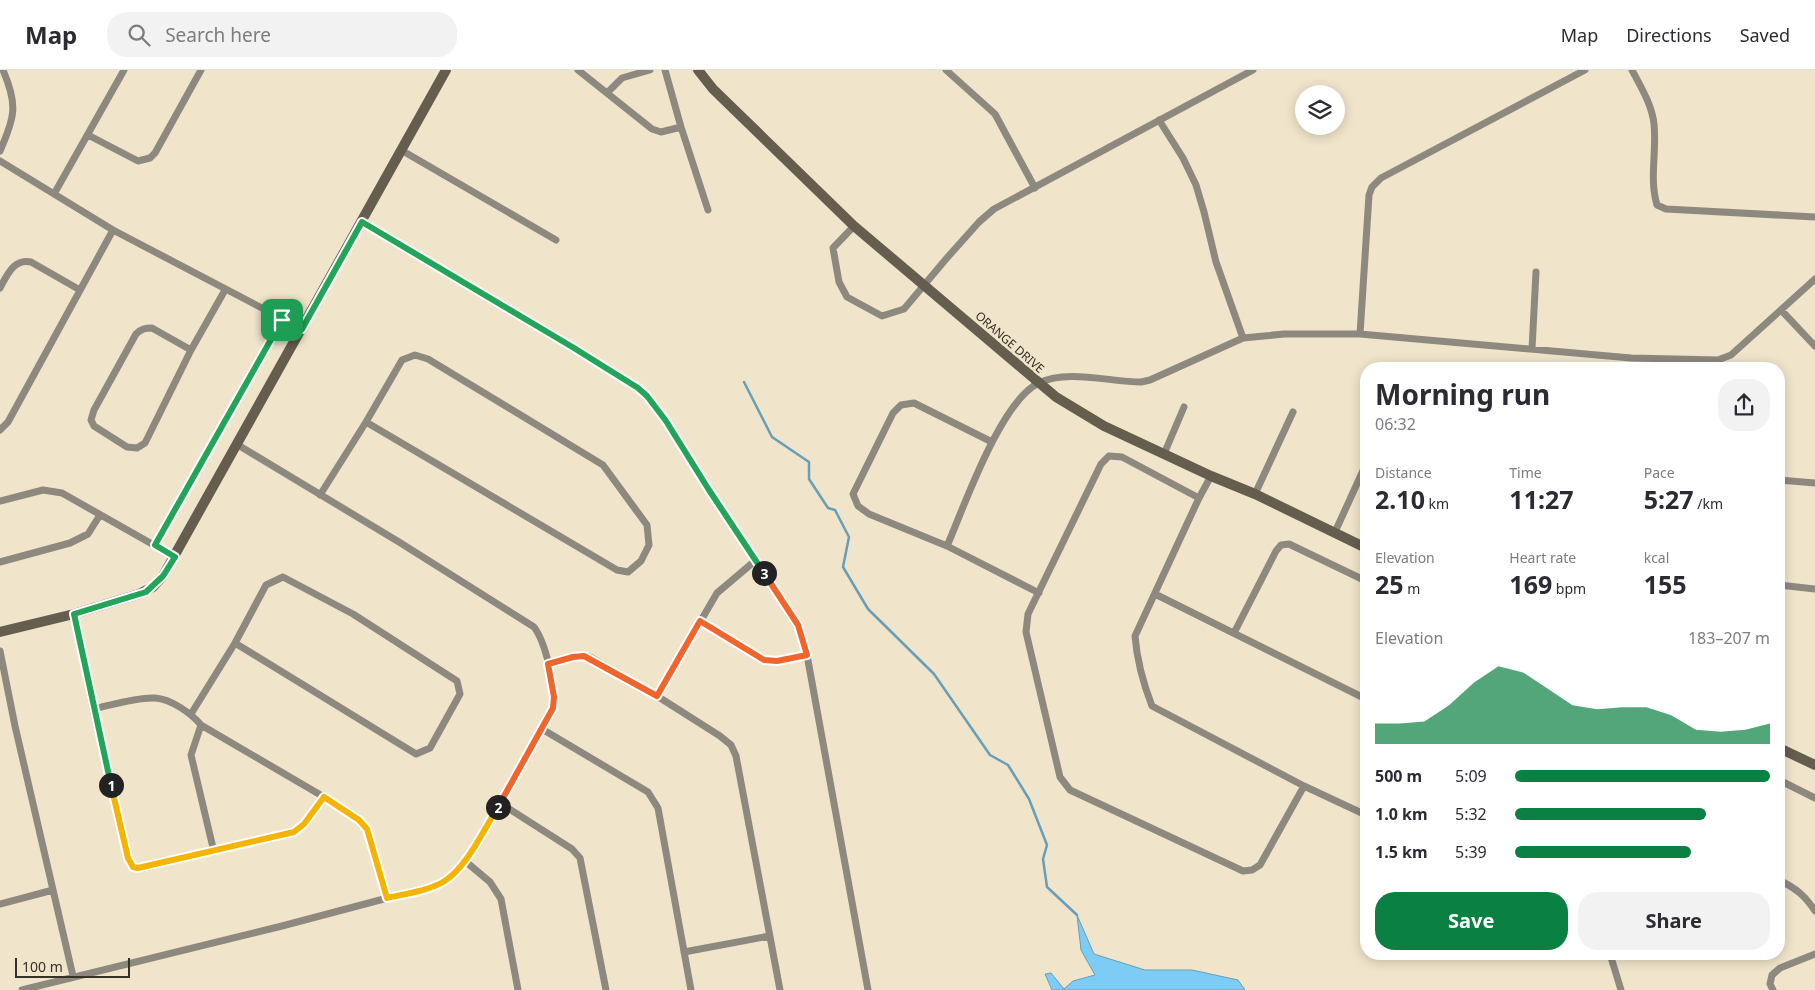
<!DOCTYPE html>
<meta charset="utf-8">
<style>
:root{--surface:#fff;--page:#f2f2f3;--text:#2b2b33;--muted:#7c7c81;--line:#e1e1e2;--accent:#0b8043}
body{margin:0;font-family:"Noto Sans",sans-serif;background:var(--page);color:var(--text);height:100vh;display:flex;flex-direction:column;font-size:19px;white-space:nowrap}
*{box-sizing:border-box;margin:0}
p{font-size:16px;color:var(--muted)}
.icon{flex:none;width:28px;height:28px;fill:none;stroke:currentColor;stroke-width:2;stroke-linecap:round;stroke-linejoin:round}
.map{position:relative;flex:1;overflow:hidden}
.drawer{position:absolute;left:1360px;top:292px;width:425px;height:598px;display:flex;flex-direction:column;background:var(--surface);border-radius:20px;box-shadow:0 2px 12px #0003}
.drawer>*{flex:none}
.tools{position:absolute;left:1295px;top:15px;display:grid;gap:10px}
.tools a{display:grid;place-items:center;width:50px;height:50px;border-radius:50%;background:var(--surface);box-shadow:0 2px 12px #0003;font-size:25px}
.scale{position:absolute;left:15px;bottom:12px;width:115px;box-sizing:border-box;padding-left:5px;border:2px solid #363127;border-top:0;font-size:14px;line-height:18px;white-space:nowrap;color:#363127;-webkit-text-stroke:4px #f0e5cb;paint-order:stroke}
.pin{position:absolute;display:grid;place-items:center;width:42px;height:42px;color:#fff;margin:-21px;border-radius:10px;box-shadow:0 2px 8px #0006}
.km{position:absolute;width:25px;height:25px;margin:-12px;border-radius:50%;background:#222;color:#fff;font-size:14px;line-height:25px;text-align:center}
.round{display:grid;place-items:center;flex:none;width:52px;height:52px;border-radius:20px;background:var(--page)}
.headline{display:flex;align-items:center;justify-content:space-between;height:85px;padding:0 15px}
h1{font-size:28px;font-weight:700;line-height:38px}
.figures{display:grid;grid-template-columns:repeat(3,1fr);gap:8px;height:85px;padding:5px 15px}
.figures div{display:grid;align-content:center}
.figures b{font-size:25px;font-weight:700}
.figures small{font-size:14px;font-weight:400}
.figures p{font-size:14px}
.chart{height:140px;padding:10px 15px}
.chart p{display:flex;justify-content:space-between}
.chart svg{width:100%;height:90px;margin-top:5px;fill:var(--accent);opacity:.7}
.action{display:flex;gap:10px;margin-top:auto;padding:10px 15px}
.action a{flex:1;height:58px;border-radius:20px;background:var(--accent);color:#fff;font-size:20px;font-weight:700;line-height:58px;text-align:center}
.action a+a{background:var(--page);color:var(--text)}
ul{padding:0 15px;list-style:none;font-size:16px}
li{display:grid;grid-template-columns:80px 60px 1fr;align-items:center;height:38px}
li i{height:12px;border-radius:6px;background:var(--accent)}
header{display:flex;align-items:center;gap:30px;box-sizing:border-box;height:70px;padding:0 25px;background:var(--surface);border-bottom:1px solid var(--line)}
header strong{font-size:24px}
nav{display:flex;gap:28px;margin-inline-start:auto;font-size:18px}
.search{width:350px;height:45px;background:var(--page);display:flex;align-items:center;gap:12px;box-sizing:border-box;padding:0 18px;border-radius:20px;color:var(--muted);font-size:19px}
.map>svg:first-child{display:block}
</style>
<header>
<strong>Map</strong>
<div class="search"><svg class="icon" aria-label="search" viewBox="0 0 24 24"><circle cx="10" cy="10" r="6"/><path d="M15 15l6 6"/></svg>Search here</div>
<nav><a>Map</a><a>Directions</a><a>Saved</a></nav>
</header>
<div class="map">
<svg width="1815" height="920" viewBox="0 0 1815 920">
<rect width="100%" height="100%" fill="#f0e5cb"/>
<path fill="#7cccf6" stroke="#679eb8" d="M 1077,845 L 1094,884 L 1145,900 L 1192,900 L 1238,910 L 1245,920 L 1052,920 L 1045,904 L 1051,903 L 1064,919 L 1073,911 L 1095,905 L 1081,880 Z"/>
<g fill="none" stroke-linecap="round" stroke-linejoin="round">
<path stroke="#679eb8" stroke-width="2.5" d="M 744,312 L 772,367 L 809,392 L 809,409 L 828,438 L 835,440 L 849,467 L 843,497 L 868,539 L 934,604 L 990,685 L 1008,695 L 1029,729 L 1047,775 L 1043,789 L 1047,817 L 1077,845"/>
<path stroke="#8e897f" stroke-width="7" d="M 578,0 L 652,59 L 661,62 L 681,57
M 665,0 L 681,57 L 708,140
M 946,0 L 995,44 L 1035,118
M 1632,0 C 1641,17 1652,35 1654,54 C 1657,81 1649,109 1657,135 L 1666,139 L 1815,147
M 608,22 L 622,8 L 650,0
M 1159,50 L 1183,88 L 1196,115 L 1204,142 L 1216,192 L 1243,268
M 88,65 L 138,91 L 150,88 L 155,83 L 201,0
M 401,80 L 556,170
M 0,81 C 15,47 18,35 3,0
M 0,91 L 113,160 L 302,259
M 54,124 L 124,0
M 362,152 L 629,311 C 666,340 684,384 710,422 C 730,453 751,483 771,514 C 786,537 801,557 807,585 L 868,920
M 854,156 L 833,178 L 839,212 L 847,227 L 882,246 L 904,239 L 946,189 L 979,152 L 994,139 L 1253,0
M 0,218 C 7,205 14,188 31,192 L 80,220
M 1782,241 L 1815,276
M 1360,264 L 1369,125 L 1372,117 L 1381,108 L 1585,0
M 1532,279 L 1536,202
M 191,280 L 152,258 C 145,258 141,259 136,264 L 94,340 L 91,350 L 94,356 L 127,377 L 137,378 L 145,373 L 191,280 L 225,220
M 0,360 L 8,352 L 113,160
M 992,372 L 914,333 L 901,335 L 893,343 L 853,424 L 858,436 L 869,444 L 947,476 L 1039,523
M 1164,384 L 1184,337
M 1211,406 L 1199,428 L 1135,566 C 1137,591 1143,613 1152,636 L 1304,716 L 1366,745
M 1779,410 L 1815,413
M 1255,424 L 1293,342
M 320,425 L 366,352 L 402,290 L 415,285 L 428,289 L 603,395 L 647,455 L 649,475 L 641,491 L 628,502 L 617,500 L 366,352
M 1199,428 L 1122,387 L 1109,386 L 1101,394 L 1028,544 L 1026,562 L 1060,707 L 1070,720 L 1243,801 L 1252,800 L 1260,795 L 1304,716
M 0,431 L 43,420 L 62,423 L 175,487
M 1335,462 L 1366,394
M 155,475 L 282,250
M 947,476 C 964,437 1001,330 1039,313 C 1067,299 1110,312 1141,312 L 1150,310 L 1243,268 L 1284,264 L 1360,264 L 1631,288 L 1718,290 L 1731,285 L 1815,209
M 0,492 L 70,473 L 88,464 L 100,445
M 1779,515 L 1815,519
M 1155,524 L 1366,629
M 74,544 L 93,639 L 128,788 L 133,797 L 143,798 L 294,762 L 304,754 L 324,727
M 700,551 L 764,590 L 777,591 L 807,585
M 1234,563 L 1276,481 L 1281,475 L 1289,474 L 1366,511
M 0,581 L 15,656 L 73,906
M 548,594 L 578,586 L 590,587 L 657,626 L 720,666 L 731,675 L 736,686 L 780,920
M 657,626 L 717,523 L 756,490
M 93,639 C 111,635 137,627 155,628 C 171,629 191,643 201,655 L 324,727 L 359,750 L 367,759 L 387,828
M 191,644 L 235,573 L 266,515 L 283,507 L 353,544 L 457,611 L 460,624 L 430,678 L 416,684 L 235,573
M 201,655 L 191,685 L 214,782
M 542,659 L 648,722 L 658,738 L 691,920
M 1779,710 L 1815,728
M 500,733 L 572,779 L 580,788 L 606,920
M 465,791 L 490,812 L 501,829 L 518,920
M 1779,810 C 1795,818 1805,825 1815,841
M 0,834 L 53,820
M 684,882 L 769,866
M 1610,884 L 1621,920
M 22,920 L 282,856 L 429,817 L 439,814 L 451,807 L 465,791 L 500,733 L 553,638 C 556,618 546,573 534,557 L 399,472 L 238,375
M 1773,920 L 1770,914 L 1772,905 L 1780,898 L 1815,884"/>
<path stroke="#655e4f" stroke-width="10" d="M 698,0 L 713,19 L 854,156 L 1056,327 L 1104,356 L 1211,406 L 1255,424 L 1366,478
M 0,562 L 74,544 L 139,524 L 153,517 L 163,506 L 446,0
M 1779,678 L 1815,695"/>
</g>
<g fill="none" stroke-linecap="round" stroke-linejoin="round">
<defs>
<path id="split-1" d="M 111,715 L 74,544 L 146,522 L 163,506 L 175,487 L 155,475 L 282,250"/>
<path id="split-2" d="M 111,715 L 128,788 L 133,797 L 138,798 L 294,762 L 304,754 L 324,727 L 359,750 L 367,759 L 387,828 C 405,824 427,821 443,812 C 466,799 484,759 498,737"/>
<path id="split-3" d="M 498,737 L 553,638 L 554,627 L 548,594 L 573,587 L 584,586 L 657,626 L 700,551 L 764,590 L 777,591 L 807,585 L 798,555 L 764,503"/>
<path id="split-4" d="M 282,250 L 302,259 L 362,152 L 574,278 L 638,318 L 647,326 L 666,351 L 709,420 L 764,503"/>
</defs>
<use href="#split-1" stroke="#fff" stroke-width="10"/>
<use href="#split-2" stroke="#fff" stroke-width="10"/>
<use href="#split-3" stroke="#fff" stroke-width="10"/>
<use href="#split-4" stroke="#fff" stroke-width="10"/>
<use href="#split-1" stroke="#22a559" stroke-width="6"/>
<use href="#split-2" stroke="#f5b400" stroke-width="6"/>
<use href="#split-3" stroke="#f0652b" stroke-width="6"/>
<use href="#split-4" stroke="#22a559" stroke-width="6"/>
</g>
<g text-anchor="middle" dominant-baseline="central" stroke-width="5" stroke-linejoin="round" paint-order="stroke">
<g font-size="12" fill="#363127" stroke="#f0e5cb">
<text transform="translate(1010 272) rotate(41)">ORANGE DRIVE</text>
</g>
</g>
</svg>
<div class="tools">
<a><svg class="icon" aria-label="layers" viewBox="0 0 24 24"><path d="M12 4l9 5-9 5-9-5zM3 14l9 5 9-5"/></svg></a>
</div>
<div class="scale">100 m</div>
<div class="pin" style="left:282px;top:250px;background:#1e9e55"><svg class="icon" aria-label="arrive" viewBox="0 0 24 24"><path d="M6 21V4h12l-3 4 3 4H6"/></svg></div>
<b class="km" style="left:111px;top:715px">1</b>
<b class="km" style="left:498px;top:737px">2</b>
<b class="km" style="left:764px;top:503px">3</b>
<section class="drawer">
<div class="headline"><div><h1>Morning run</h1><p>06:32</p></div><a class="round"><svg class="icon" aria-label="share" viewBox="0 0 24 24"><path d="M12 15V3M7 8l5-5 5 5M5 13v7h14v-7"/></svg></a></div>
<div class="figures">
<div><p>Distance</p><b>2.10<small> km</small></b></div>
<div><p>Time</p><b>11:27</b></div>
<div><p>Pace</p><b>5:27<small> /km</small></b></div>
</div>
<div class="figures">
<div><p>Elevation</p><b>25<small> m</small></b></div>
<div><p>Heart rate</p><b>169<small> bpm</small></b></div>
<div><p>kcal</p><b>155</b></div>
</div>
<div class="chart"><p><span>Elevation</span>183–207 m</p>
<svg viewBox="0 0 160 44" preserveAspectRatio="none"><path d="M0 44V34L10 34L20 33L30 25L40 14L50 6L60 9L70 17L80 25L90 27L100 26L110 26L120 30L130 37L140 38L150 37L160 34V44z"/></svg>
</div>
<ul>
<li><b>500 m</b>5:09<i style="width:100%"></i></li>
<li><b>1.0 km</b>5:32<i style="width:75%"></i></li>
<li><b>1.5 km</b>5:39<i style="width:69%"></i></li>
</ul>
<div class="action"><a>Save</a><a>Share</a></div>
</section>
</div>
